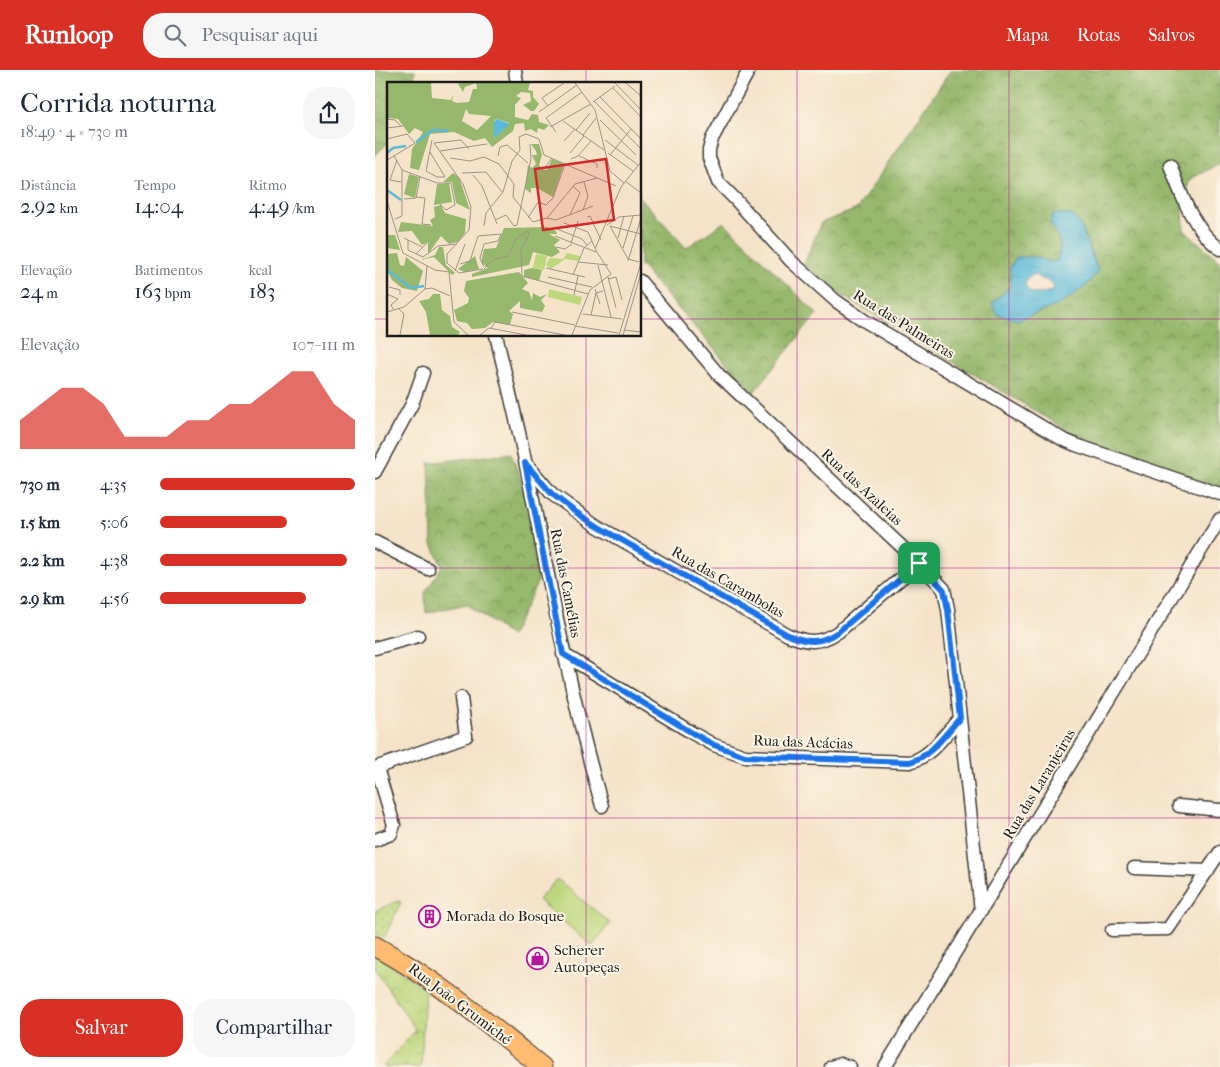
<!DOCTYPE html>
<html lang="pt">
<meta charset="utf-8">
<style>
:root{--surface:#fff;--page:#f6f6f7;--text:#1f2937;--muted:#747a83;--accent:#d93025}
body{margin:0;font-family:"IM FELL French Canon",serif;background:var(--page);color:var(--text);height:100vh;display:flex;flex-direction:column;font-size:19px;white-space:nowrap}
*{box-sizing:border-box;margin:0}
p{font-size:16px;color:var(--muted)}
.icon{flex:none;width:28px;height:28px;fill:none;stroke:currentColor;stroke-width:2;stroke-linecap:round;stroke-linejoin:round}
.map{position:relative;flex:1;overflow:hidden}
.side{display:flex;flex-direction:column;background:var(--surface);width:375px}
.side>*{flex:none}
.pin{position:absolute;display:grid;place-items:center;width:42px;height:42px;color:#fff;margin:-21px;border-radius:10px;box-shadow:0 2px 8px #0006}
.round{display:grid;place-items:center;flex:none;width:52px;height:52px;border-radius:20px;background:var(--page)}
.headline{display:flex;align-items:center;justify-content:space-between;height:85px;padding:0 20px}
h1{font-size:28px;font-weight:600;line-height:38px}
.metrics{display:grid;grid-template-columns:repeat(3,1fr);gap:8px;height:85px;padding:5px 20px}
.metrics div{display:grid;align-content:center}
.metrics b{font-size:21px;font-weight:600}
.metrics small{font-size:14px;font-weight:400}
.metrics p{font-size:14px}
.chart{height:140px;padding:10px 20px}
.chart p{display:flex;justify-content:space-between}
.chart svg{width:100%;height:90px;margin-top:5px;fill:var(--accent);opacity:.7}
.button{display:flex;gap:10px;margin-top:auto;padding:10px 20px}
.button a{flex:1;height:58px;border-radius:20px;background:var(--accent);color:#fff;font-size:20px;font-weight:600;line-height:58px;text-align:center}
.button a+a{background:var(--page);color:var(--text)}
ul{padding:0 20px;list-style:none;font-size:16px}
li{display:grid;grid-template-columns:80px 60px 1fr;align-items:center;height:38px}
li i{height:12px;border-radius:6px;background:var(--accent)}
header{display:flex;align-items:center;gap:30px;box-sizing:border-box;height:70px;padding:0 25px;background:var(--accent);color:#fff}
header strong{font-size:24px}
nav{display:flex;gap:28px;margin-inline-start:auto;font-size:18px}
.search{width:350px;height:45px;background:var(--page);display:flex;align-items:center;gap:12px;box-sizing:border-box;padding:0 18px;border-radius:20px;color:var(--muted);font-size:19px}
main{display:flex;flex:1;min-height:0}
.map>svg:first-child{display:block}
</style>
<header>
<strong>Runloop</strong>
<div class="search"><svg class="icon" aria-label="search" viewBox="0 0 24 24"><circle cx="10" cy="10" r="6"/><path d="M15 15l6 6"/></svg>Pesquisar aqui</div>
<nav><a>Mapa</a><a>Rotas</a><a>Salvos</a></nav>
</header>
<main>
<section class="side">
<div class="headline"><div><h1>Corrida noturna</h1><p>18:49 · 4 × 730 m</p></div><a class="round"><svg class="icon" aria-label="share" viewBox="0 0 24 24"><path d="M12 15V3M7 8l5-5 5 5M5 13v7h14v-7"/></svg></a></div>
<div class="metrics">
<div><p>Distância</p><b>2.92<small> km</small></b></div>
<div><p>Tempo</p><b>14:04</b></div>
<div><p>Ritmo</p><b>4:49<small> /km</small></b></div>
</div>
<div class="metrics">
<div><p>Elevação</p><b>24<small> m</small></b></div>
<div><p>Batimentos</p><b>163<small> bpm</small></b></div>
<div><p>kcal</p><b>183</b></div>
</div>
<div class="chart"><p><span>Elevação</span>107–111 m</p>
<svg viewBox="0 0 160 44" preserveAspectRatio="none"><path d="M0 44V30L10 22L20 14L30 14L40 22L50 38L60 38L70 38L80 30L90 30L100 22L110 22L120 14L130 6L140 6L150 22L160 30V44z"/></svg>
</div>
<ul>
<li><b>730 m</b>4:35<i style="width:100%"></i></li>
<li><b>1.5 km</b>5:06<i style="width:65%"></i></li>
<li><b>2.2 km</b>4:38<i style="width:96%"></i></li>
<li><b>2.9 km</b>4:56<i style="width:75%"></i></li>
</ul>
<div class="button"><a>Salvar</a><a>Compartilhar</a></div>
</section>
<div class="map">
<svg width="845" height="997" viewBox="0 0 845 997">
<defs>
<pattern id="grass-dots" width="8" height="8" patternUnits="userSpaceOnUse" patternTransform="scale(1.25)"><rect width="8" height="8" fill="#bcd77c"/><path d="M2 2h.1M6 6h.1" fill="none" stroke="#a1b86b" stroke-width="1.8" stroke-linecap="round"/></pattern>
<pattern id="forest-crowns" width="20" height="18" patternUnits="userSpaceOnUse" patternTransform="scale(1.25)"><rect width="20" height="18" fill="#95b86c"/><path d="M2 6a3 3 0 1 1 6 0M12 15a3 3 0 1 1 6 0" fill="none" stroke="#799558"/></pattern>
<pattern id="park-crowns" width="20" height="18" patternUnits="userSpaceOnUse" patternTransform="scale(1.25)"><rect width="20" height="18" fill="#bcd77c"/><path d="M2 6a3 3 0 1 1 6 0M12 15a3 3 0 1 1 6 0" fill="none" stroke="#a1b86b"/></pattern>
<pattern id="water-ripples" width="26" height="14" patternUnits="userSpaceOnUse" patternTransform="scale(1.25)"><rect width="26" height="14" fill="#5bbad9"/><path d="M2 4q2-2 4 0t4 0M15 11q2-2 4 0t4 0" fill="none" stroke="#4f9fba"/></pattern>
</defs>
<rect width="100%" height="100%" fill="#fcf5e5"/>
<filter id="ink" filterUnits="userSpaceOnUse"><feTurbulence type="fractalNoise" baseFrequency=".02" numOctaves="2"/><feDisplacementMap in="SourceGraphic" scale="10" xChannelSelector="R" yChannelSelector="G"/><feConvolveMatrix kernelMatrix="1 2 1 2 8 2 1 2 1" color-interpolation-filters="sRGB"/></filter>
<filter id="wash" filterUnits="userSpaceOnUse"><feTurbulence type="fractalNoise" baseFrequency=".0096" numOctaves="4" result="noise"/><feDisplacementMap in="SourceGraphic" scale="20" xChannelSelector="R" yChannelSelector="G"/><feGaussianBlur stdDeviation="1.12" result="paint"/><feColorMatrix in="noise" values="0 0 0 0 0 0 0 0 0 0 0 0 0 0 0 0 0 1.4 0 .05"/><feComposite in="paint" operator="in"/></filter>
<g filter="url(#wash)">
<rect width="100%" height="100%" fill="#f5e3c9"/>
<path fill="url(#grass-dots)" stroke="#6c7a4c" d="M 23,831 L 26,832 L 9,868 L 0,864 L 0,841 Z"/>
<path fill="url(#forest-crowns)" stroke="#586a44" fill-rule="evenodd" d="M 0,0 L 40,0 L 39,14 L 14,14 L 14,72 L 0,85 Z
M 576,0 L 845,0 L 845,93 L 814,110 L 808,139 L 809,160 L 845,191 L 845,419 L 704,367 L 463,223 L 429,194 L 446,153 L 482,139 ZM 675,154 L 705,154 L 723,201 C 709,214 695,231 677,237 L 617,233 L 636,216 L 663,187 L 673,192 L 682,190 C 688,175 684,166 675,154 Z
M 265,127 L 311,178 L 349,152 L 442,244 L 378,323 L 265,195 Z
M 136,383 L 149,418 L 163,511 L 136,566 L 91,534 L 51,543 L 50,523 L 67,496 L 57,474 L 54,393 Z"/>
<path fill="url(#park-crowns)" stroke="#6c7a4c" d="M 0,884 L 50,918 L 46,997 L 10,997 L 9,995 L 41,960 L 0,899 Z"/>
<path fill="#bcd77c" stroke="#6c7a4c" d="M 182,809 L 235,853 L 217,876 L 163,830 Z"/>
<path fill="url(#water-ripples)" stroke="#3c6b7a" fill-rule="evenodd" d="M 678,144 L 696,145 L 705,154 L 723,201 L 711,216 L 686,234 L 643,250 L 622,244 L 617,233 L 636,216 L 635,198 L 641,187 L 663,187 L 673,192 L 682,190 C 688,175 684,166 675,154 ZM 659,204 L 664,208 L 671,210 L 677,214 L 679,217 L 677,221 L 662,224 L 654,222 L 650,215 L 652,209 Z"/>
</g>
<g filter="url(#ink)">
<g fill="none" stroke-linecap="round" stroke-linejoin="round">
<defs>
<path id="minor" d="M 140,0 L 142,14
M 374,0 L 337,69 L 334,80 L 334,88 L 343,112 L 360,129 L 416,191 L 461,231 L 490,251 L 687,369 L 701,375 L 845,424
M 795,95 C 807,126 817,158 845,179
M 265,211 L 344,305 L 544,493 L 569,519 L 573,539 L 606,841
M 121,265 C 131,308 142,351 151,395 C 174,509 195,624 227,736
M 153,396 L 177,424 L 222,456 L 413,565 C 433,573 444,574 463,562 L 544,493
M 0,402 L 37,334 L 48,303
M 0,472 L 53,499
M 0,578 L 43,566
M 188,584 L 319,664 L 339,675 L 370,686 L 535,692 C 556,687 571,663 585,648
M 0,698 L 91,666 L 86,628
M 804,736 L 845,740
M 0,770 L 16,764 L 19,755 L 2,698
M 759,798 L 833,801
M 737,860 L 793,859 L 845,782
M 456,997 L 465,994 L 475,997
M 510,997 L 845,449"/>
<path id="primary" d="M 0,876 C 61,909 114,954 167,997"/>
</defs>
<use href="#minor" stroke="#3d3a36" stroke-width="15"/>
<use href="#primary" stroke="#3d3a36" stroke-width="21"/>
<use href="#minor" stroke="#fff" stroke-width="12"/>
<use href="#primary" stroke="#ffbb71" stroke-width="19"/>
</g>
</g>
<g fill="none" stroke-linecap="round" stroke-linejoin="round" filter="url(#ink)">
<defs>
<path id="route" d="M 150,393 L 177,424 L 199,441 L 222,456 L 413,565 C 433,573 444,574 463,562 L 544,493 L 569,520 L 573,540 L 585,648 C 571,663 556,687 534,692 L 370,686 L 339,675 L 319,664 L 188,584 Z"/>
</defs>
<use href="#route" stroke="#fff" stroke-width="10"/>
<use href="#route" stroke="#1a73e8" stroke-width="6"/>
</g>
<path fill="none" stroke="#b5179e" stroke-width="1" stroke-opacity="0.55" d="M 211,0 L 211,14M 422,0 L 422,997M 634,0 L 634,997M 0,249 L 14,249M 265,249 L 845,249M 211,265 L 211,997M 0,498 L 845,498M 0,748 L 845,748"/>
<defs>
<symbol id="building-ring" viewBox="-11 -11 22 22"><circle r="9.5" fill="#fcf5e5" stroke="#b5179e" stroke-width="1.5"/><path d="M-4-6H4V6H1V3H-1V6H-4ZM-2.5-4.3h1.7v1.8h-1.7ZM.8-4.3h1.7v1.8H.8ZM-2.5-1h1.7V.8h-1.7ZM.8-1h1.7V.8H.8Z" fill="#b5179e"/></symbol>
<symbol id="shop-ring" viewBox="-11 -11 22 22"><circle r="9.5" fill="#fcf5e5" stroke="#b5179e" stroke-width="1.5"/><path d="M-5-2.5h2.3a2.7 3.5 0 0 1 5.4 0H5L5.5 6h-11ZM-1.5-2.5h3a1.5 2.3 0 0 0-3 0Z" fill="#b5179e"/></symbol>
</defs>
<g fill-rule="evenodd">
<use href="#building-ring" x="42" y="834" width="25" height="25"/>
<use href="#shop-ring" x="150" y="876" width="25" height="25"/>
</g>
<g text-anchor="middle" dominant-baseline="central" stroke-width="4" stroke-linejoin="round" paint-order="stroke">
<g font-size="15" fill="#1c1c1c" stroke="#fcf5e5">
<text transform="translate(529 254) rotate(32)">Rua das Palmeiras</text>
<text transform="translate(487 417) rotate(43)">Rua das Azaleias</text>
<text transform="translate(353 512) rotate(30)">Rua das Carambolas</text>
<text transform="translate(191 513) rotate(79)">Rua das Camélias</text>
<text transform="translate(428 672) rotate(2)">Rua das Acácias</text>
<text transform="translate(664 714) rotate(-59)">Rua das Laranjeiras</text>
<text transform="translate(85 934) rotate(37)">Rua João Grumiché</text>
</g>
<g font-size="15" fill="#1c1c1c" stroke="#fcf5e5" text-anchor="start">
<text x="71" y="846">Morada do Bosque</text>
<text x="179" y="880">Scherer<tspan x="179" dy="17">Autopeças</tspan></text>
</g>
</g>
<g transform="translate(12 12)">
<rect width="254" height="254" fill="#f5e3c9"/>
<path d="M 180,171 L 193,174 L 191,179 L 178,177 L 164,187 L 159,183 L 163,176 L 176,177 Z" fill="#bcd77c"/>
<path d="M 0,1 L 44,1 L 45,16 L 64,18 L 67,12 L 65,19 L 70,21 L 82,20 L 86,7 L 90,7 L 89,1 L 78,5 L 76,10 L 71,2 L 74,1 L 143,1 L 141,8 L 146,9 L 146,15 L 152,22 L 147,29 L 144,29 L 136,23 L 144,19 L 143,11 L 134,10 L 129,14 L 134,16 L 128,23 L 128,35 L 141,38 L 145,32 L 151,33 L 152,40 L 162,43 L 157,48 L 151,46 L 150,51 L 144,47 L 138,49 L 137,41 L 128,42 L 126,49 L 105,65 L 98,56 L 87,59 L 67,50 L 43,52 L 32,88 L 23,86 L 25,67 L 36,50 L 28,46 L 22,52 L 11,37 L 0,36 ZM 79,27 L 82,32 L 104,34 L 90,48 L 75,39 ZM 110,37 L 122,41 L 107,56 L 108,38 ZM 144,62 L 152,62 L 155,73 L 152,83 L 156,88 L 160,88 L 165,77 L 177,82 L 166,115 L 150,106 L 144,106 L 144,111 L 138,107 L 141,83 L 145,86 L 149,82 L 145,73 L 150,73 L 149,69 ZM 66,91 L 72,95 L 83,128 L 69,121 L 65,100 L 56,100 ZM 22,92 L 32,95 L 28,116 L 17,112 ZM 62,101 L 65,120 L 47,123 L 50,102 ZM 54,123 L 58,131 L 79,137 L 78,151 L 71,160 L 62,162 L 54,154 L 41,172 L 41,160 L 35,163 L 25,149 L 11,150 L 14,140 L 46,144 L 43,138 L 48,135 L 47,125 ZM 160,145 L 169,149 L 170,152 L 162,152 L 173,158 L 167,163 L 173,170 L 165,175 L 146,170 L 142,183 L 85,195 L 85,192 L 101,186 L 94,180 L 97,167 L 109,166 L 117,146 ZM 0,153 L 8,153 L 13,168 L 0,166 ZM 52,165 L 56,165 L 59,183 L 68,191 L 65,193 L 47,175 L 33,178 L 48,173 ZM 10,171 L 13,183 L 17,184 L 19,175 L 36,189 L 30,209 L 15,206 L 5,198 L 0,188 L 0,172 ZM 88,174 L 92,187 L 77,190 L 71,187 ZM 145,186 L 155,188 L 152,199 L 137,195 L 137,188 ZM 132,190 L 141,201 L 135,207 L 142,210 L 145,218 L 146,211 L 153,215 L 160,212 L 154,218 L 158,224 L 155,230 L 133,226 L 133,219 L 122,229 L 126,232 L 123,243 L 106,240 L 98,246 L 85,247 L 80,241 L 70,239 L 67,228 L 81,221 L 82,216 L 77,209 L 79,199 ZM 46,212 L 53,212 L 55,228 L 63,234 L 65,245 L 73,250 L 71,253 L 43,253 L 39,230 L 32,219 L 42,217 Z" fill="#95b86c" fill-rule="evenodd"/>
<path d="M 162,207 L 195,215 L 193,223 L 161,215 Z" fill="#bcd77c"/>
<path d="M 149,172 L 160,174 L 157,188 L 146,186 Z" fill="#bcd77c"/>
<path d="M 110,37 L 123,42 L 107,56 L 107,40 Z" fill="#5bbad9"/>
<path fill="none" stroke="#5bbad9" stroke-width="2.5" d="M 29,60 L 46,48 L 61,49M 0,71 L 6,66 L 19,64M 0,108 L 14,118M 0,188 L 24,206 L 37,204"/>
<path fill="none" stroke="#9e9384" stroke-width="1" d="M 188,1 L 208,28 L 223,89 L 237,101M 228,1 L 254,28M 239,1 L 254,14M 226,6 L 254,35M 213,15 L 254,57M 207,19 L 254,67M 206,20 L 228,4M 161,24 L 155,16 L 177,1M 152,30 L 190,3M 0,37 L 8,38 L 14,44M 213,38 L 249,73M 176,39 L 217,68M 163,45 L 204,22M 0,46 L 16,44M 189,48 L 203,31M 169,50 L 159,36 L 195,10M 196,53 L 209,36M 0,57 L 20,52 L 28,61 L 7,74M 218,58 L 251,83M 177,59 L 188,47M 47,61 L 76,102 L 84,125 L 82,148 L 60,172 L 60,181 L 72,191 L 96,187M 47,61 L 74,58 L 82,67M 53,69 L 100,62M 43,70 L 58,95 L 50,95 L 39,89 L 45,58M 183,71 L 197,54M 221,71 L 246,89M 223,73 L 244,47M 111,74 L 113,65 L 120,63 L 141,81M 192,74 L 210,82 L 210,86M 63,76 L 83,79 L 97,75 L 112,82 L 127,102 L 126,115 L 146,140 L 160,136 L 188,102 L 210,96M 184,77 L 191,74 L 204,59M 0,78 L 7,74 L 15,88 L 15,134 L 8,137M 10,78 L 3,98 L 14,100M 15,88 L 50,101 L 64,101 L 68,123 L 59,128 L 53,122M 155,90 L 165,76M 75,91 L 99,90 L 115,110M 86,93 L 95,104 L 110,142M 238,99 L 254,111M 29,115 L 38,116 L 35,142 L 44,143M 17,117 L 29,116 L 33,95M 0,119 L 16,171 L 48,188 L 62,190 L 67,240 L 81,253M 196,128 L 201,114 L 197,100M 183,133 L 193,111 L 186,104M 200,135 L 203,134 L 214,158M 141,136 L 151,120 L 159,123 L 166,116 L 178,82M 160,136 L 169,138 L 206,124M 108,138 L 119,133 L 127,144 L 130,143 L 144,77 L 143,62M 177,141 L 201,150 L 208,166M 220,143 L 232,135 L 254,133M 97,144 L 99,131 L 116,110 L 125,79 L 133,68 L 132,55 L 139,52 L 152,57 L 157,73 L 229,104M 223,144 L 241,177 L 252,180M 223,144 L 254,152M 170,147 L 195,157 L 200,163M 168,154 L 209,170M 17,156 L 35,165M 231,156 L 237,134M 21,158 L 21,168 L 36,175 L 51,164 L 70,162M 184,161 L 191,139M 169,165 L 178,167 L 185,162M 236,166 L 246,134M 29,172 L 40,161M 241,179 L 254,136M 191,180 L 221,183M 73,182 L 83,179 L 91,154 L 114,152 L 111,159 L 97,162 L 93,176 L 97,185M 211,183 L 224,235M 159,186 L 198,195M 97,187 L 107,177 L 121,174 L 129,157 L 141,149 L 142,153 L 134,167 L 135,194 L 201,212M 68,189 L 78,162M 186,193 L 197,166 L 205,159M 161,195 L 205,205M 221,195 L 229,226M 221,197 L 229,195 L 235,218M 2,205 L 13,208 L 13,213M 38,207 L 45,206 L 63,214M 38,207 L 40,184M 208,207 L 213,222M 0,212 L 11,217 L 4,223 L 6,227M 187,213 L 191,194M 12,227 L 17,232 L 13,253M 0,230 L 17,225 L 38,207M 125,230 L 188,243M 196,232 L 235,237M 204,233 L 209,211 L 216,209M 188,244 L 231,251M 104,246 L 108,240 L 178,253M 237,248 L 254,250M 93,253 L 102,246 L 139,253M 185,253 L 203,208 L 224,192 L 208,167 L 234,105 L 254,80M 232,253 L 254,181M 236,253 L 254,191"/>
<path fill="#d62828" fill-opacity="0.15" stroke="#d62828" stroke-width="2.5" d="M 219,77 L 227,138 L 156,148 L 148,87 Z"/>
<rect width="254" height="254" fill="none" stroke="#1c1c1c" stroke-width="2.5"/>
</g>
</svg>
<div class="pin" style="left:544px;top:493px;background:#1e9e55"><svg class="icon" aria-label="arrive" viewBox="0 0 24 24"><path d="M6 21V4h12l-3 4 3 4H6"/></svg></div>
</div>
</main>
